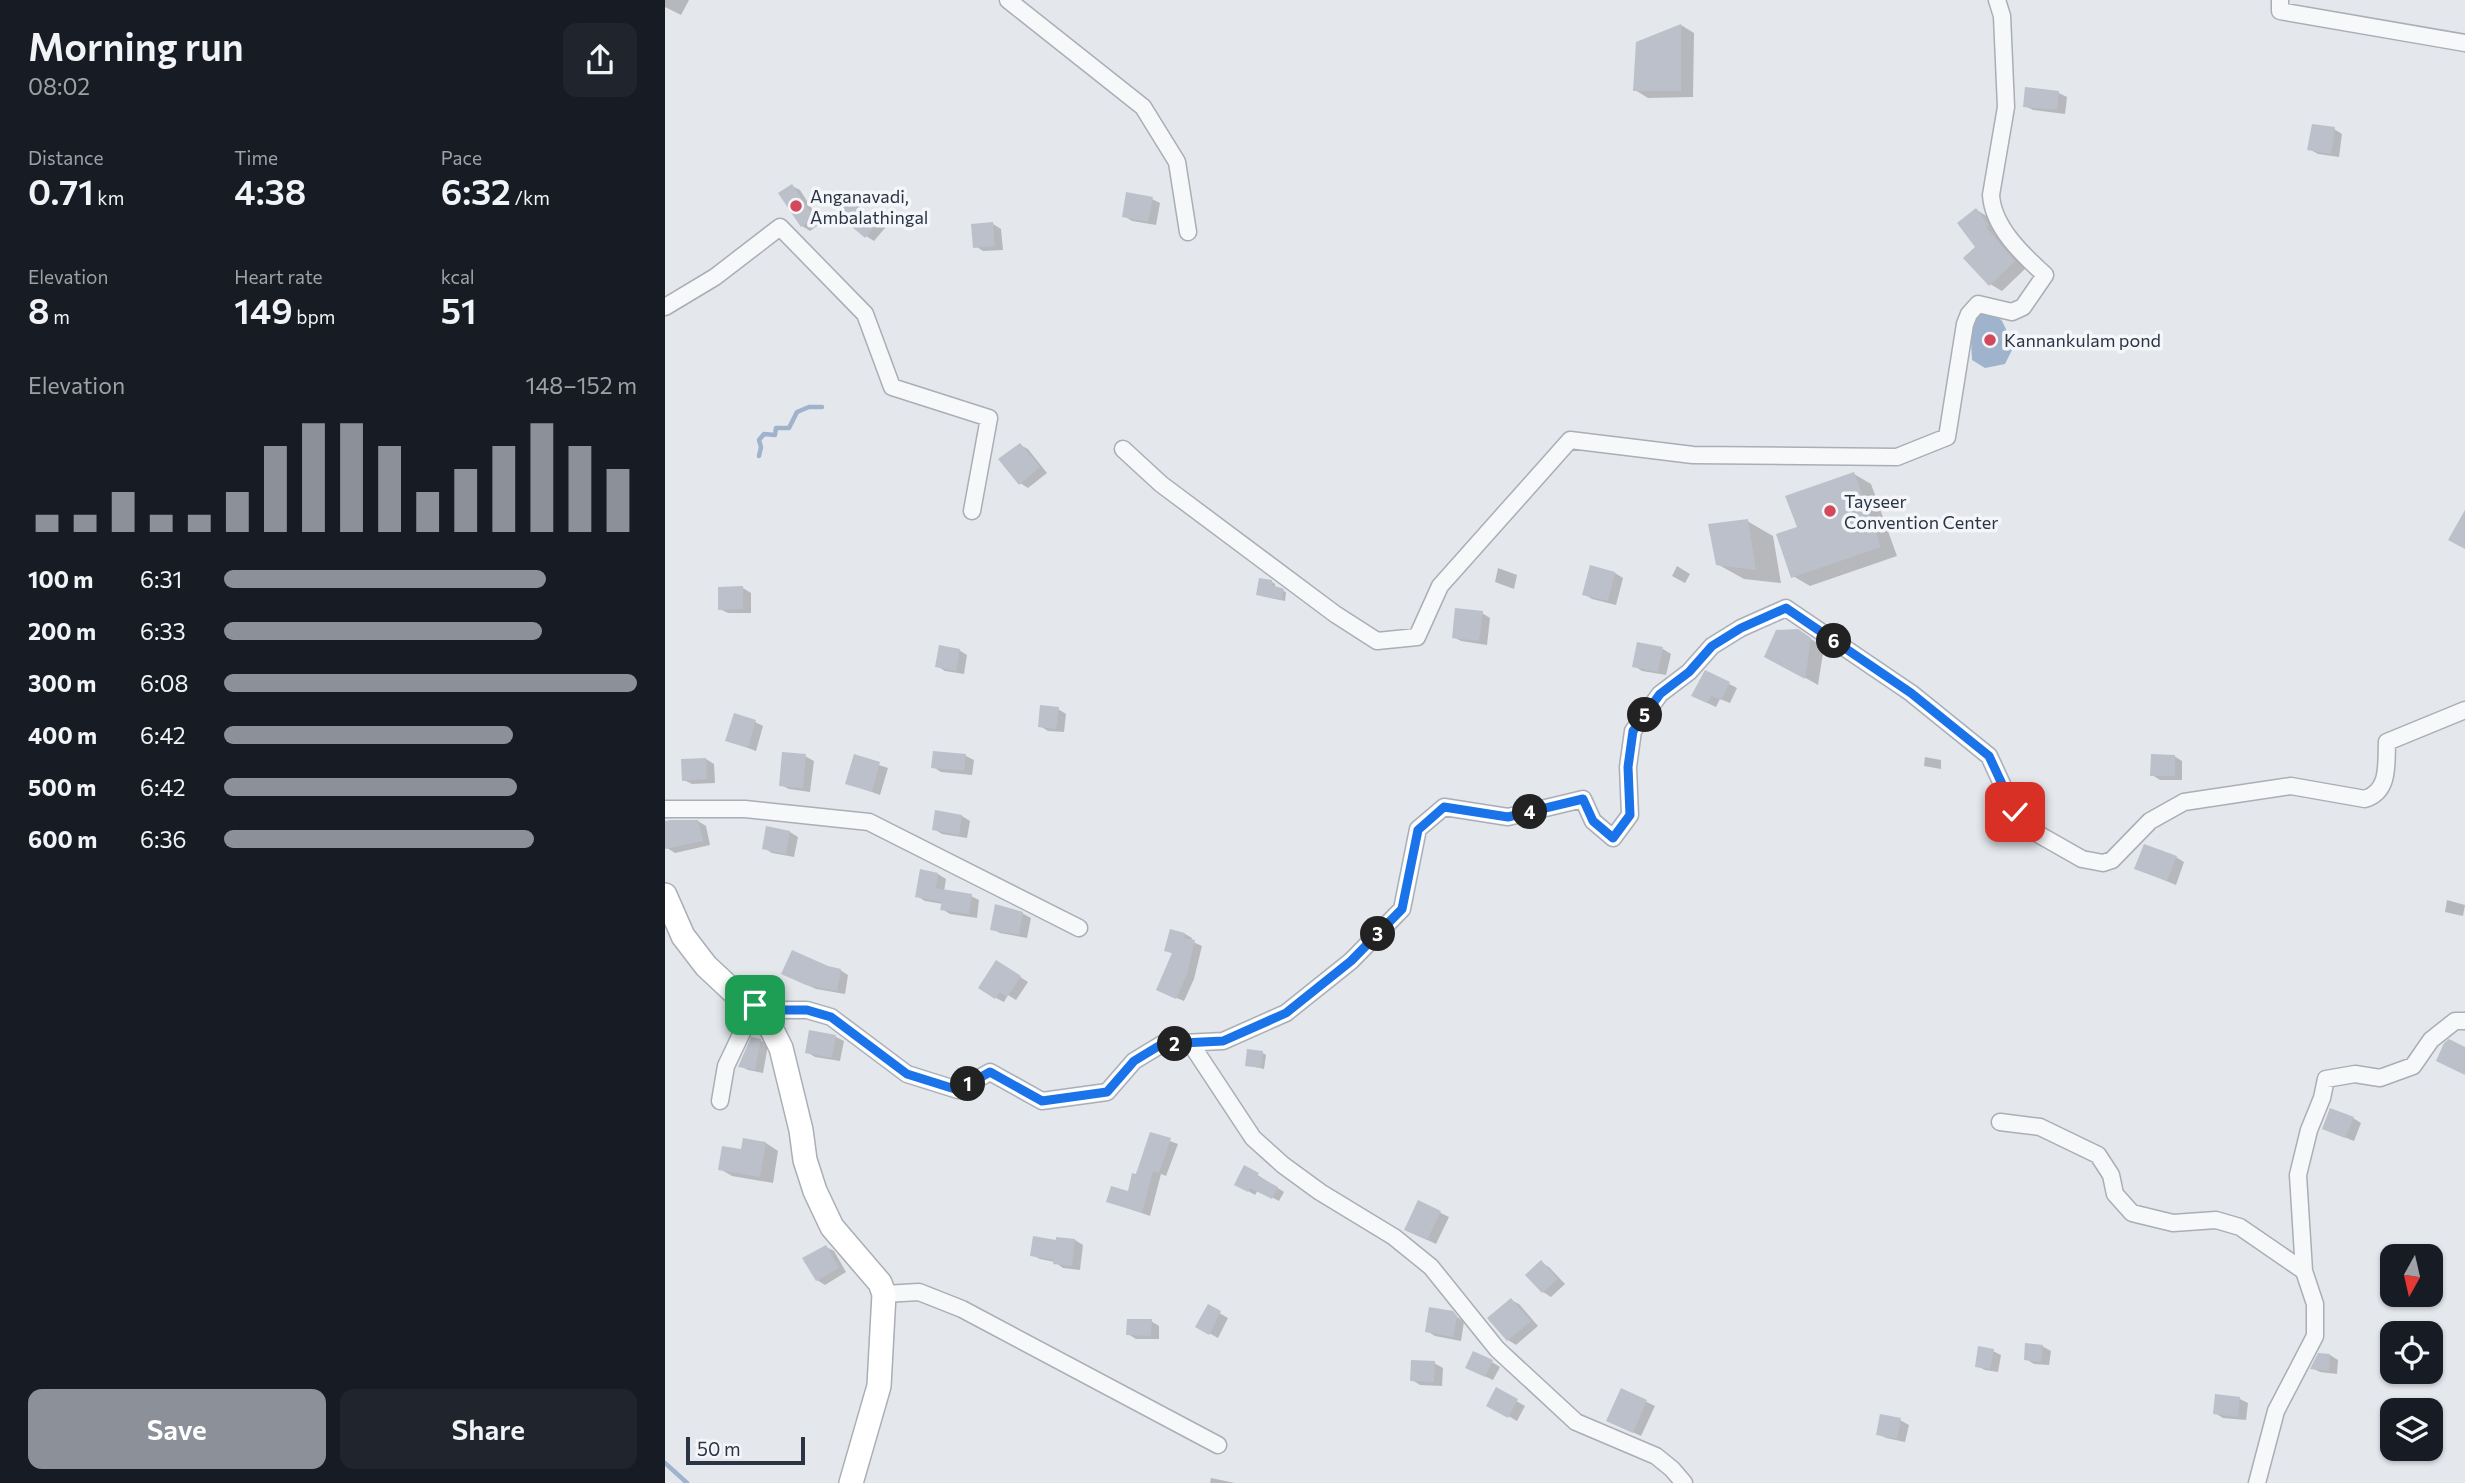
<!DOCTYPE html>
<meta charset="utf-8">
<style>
:root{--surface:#171b24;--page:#20242c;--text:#f1f3f6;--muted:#9ea1a6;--accent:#8c9099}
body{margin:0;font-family:Commissioner,sans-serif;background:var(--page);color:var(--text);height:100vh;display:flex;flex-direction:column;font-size:26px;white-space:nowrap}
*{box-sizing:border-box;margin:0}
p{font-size:23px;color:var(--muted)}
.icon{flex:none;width:38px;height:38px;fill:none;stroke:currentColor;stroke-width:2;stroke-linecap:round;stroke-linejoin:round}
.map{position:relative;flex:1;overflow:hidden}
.details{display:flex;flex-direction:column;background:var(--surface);width:665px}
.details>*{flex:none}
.needle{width:46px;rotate:188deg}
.controls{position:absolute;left:1715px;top:1244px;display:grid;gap:14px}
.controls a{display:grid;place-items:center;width:63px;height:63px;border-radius:14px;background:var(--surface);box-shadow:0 2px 5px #0004;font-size:35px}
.scale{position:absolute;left:21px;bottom:18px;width:119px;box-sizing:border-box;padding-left:7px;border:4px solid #2b3445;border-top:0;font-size:19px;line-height:24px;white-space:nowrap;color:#2b3445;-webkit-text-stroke:5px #f4f6f9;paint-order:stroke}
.pin{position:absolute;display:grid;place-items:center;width:60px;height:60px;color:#fff;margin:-30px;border-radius:14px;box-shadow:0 4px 10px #0006}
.km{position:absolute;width:35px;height:35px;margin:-18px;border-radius:50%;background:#222;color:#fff;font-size:19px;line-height:35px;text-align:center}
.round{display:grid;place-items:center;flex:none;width:74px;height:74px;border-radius:14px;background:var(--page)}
.headline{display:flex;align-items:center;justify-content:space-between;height:119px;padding:0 28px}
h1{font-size:38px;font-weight:600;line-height:52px}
.stats{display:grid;grid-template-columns:repeat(3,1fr);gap:10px;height:119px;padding:7px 28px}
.stats div{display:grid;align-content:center}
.stats b{font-size:35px;font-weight:600}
.stats small{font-size:19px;font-weight:400}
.stats p{font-size:19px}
.chart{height:196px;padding:14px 28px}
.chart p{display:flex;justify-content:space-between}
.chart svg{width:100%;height:126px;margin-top:7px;stroke:var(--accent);stroke-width:6}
.primary-button{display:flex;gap:14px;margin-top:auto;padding:14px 28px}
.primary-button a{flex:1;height:80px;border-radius:14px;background:var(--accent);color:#fff;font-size:28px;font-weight:600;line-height:80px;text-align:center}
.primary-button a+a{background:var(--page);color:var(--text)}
ul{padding:0 28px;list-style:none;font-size:23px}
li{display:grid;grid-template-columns:112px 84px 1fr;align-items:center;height:52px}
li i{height:18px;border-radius:9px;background:var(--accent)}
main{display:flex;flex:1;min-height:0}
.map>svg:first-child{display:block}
</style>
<main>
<section class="details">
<div class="headline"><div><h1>Morning run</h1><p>08:02</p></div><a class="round"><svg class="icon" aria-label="share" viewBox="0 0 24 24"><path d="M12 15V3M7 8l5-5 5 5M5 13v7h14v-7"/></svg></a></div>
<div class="stats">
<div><p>Distance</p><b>0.71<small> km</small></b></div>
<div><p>Time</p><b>4:38</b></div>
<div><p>Pace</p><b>6:32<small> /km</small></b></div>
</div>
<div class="stats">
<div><p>Elevation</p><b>8<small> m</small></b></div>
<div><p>Heart rate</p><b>149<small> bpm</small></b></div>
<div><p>kcal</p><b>51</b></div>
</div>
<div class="chart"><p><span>Elevation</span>148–152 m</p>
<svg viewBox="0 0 160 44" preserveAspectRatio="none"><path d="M5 44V38M15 44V38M25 44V30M35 44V38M45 44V38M55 44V30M65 44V14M75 44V6M85 44V6M95 44V14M105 44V30M115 44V22M125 44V14M135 44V6M145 44V14M155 44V22"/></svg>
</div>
<ul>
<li><b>100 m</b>6:31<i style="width:78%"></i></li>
<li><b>200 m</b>6:33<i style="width:77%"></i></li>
<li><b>300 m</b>6:08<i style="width:100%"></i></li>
<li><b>400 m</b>6:42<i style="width:70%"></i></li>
<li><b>500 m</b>6:42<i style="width:71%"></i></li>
<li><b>600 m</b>6:36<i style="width:75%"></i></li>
</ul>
<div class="primary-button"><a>Save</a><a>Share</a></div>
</section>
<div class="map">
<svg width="1800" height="1483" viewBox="0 0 1800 1483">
<rect width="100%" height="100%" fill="#e4e7ec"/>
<path fill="#9fb4cc" d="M 1329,312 L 1337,321 L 1349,346 L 1340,364 L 1320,368 L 1307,360 L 1305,321 L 1311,313 Z"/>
<path fill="#0003" d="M 0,0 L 24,0 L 16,15 L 0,7 Z
M 1016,25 L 1029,33 L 1028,97 L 983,98 L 970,90 L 973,43 Z
M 1394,93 L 1402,97 L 1400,114 L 1368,110 L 1360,106 Z
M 1669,129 L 1677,134 L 1674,157 L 1653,154 L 1644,149 Z
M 127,186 L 135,190 L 156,223 L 145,231 L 137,226 Z
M 487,199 L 495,203 L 491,225 L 467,221 L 459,216 Z
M 186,201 L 220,228 L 209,241 L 201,236 Z
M 1312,210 L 1323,217 L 1334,232 L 1331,234 L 1361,268 L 1337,291 L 1325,284 L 1313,247 Z
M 328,224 L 336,229 L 338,250 L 318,251 L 310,246 Z
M 355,445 L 363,449 L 382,473 L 363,488 L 355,483 Z
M 1189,474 L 1206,484 L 1232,556 L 1145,586 L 1128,576 L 1134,528 Z
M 1082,521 L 1108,536 L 1116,583 L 1079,579 L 1052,564 Z
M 1012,566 L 1025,574 L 1020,583 L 1007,576 Z
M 833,568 L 852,575 L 849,589 L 830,582 Z
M 926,568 L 950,573 L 958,578 L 951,605 L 927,599 L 919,594 Z
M 607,582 L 610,584 L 610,588 L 621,592 L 620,601 L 596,596 Z
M 78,588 L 86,593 L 86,613 L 63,613 L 55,609 Z
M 817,613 L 825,618 L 822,645 L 796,641 L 788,637 Z
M 1133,631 L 1159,647 L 1153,685 L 1102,656 Z
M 998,649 L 1006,654 L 1001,675 L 977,671 L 969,666 Z
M 294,650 L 302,655 L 299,674 L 280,671 L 272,666 Z
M 1041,672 L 1072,688 L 1065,703 L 1055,699 L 1051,707 L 1036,700 Z
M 393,709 L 401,714 L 399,732 L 383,731 L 375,726 Z
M 90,722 L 98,726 L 91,751 L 62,740 Z
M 140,756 L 149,761 L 145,792 L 124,789 L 116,785 Z
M 301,756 L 309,760 L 307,775 L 276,772 L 268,767 Z
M 1509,756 L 1517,761 L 1517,780 L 1495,780 L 1487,775 Z
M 190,757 L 223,768 L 215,795 L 182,783 Z
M 1260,757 L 1276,760 L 1276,769 L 1259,766 Z
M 41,759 L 49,764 L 50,783 L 27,784 L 19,780 Z
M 271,812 L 297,816 L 305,821 L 302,838 L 277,834 L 269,829 Z
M 33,821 L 41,826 L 45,845 L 10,853 L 2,848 L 0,823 Z
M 125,832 L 133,837 L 129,857 L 107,853 L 99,848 Z
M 1511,857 L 1519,862 L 1511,885 L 1472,869 Z
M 273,874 L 281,879 L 279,891 L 306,896 L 314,900 L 312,918 L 285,914 L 277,909 L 278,904 L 260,901 L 252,896 Z
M 1782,900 L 1800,905 L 1798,916 L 1780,912 Z
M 357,913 L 366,918 L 362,938 L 335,933 L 327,929 Z
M 520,934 L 527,938 L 526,941 L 537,946 L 529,979 L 519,1001 L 500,993 L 508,954 L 501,950 Z
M 340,967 L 363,982 L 351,1000 L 343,995 L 339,1002 L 331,998 Z
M 162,968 L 175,970 L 183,975 L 180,994 L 151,989 L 127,978 Z
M 145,1032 L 171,1037 L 179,1041 L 175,1061 L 150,1057 L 142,1052 Z
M 95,1040 L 103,1045 L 98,1073 L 83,1070 L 75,1066 Z
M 598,1053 L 601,1055 L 599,1069 L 582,1065 Z
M 1688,1118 L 1696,1123 L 1689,1141 L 1667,1132 Z
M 486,1134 L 513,1144 L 501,1176 L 496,1174 L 485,1216 L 443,1201 L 464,1193 Z
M 101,1143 L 113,1151 L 108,1183 L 67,1176 L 55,1169 Z
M 580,1167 L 619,1192 L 614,1201 L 593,1190 L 590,1195 L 571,1184 Z
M 754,1202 L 784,1217 L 771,1244 L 749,1234 Z
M 410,1240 L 418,1245 L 415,1270 L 398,1268 L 390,1262 L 375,1259 L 367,1255 L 393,1242 Z
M 161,1247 L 169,1251 L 181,1272 L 160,1285 L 152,1280 Z
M 876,1263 L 884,1267 L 900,1284 L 886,1297 L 878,1292 Z
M 846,1300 L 854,1304 L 873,1326 L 851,1345 L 843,1340 L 824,1319 Z
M 544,1307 L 563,1318 L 553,1338 L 533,1327 Z
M 787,1313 L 799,1322 L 796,1341 L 770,1336 L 762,1331 Z
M 486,1321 L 494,1326 L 494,1339 L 471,1339 L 463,1334 Z
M 1377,1346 L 1386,1351 L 1384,1365 L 1369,1364 L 1361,1359 Z
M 1328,1351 L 1336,1355 L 1333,1372 L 1320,1370 L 1312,1366 Z
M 1665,1355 L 1673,1360 L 1672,1374 L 1655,1372 L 1647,1368 Z
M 827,1362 L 835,1367 L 828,1380 L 811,1372 Z
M 769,1363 L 778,1368 L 777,1386 L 755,1385 L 747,1380 Z
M 832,1390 L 860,1406 L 852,1421 L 824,1405 Z
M 957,1390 L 990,1406 L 976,1436 L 951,1424 Z
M 1575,1399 L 1583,1403 L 1581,1420 L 1558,1418 L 1550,1413 Z
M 1235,1420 L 1244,1425 L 1240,1442 L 1221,1438 L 1213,1434 Z
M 546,1478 L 570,1483 L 545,1483 Z"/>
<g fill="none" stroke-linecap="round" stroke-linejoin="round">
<path stroke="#9fb4cc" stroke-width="4.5" d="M 94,456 L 96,447 L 94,440 L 99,434 L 110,435 L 111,428 L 124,428 L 132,412 L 144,407 L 157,407
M 0,1463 L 22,1483"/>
</g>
<path fill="#bbc0ca" d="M 1016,24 L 1016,91 L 968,91 L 971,42 Z
M 1360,87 L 1394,91 L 1392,110 L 1358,107 Z
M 1647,124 L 1670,127 L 1666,154 L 1642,150 Z
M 127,184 L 149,218 L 136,227 L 113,193 Z
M 461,192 L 488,197 L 483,222 L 457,217 Z
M 185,199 L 213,223 L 200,238 L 172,214 Z
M 1311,208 L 1324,225 L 1321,227 L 1350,261 L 1324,286 L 1298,258 L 1310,247 L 1292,223 Z
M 328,222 L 330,246 L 308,248 L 306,224 Z
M 355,443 L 375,467 L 354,485 L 333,459 Z
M 1189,472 L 1216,547 L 1126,578 L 1111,534 L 1132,527 L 1120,496 Z
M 1800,510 L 1800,549 L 1783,540 Z
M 1083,519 L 1091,570 L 1051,565 L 1043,524 Z
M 925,565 L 950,572 L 943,601 L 917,595 Z
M 594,578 L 607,580 L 607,585 L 619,589 L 617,600 L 591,595 Z
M 78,586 L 78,609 L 53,610 L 53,587 Z
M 790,608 L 818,611 L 814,641 L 787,638 Z
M 1133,629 L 1146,638 L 1140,679 L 1099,657 L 1111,630 Z
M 972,642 L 998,647 L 993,672 L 967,667 Z
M 274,645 L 295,649 L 291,671 L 270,667 Z
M 1040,670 L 1065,682 L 1056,700 L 1046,696 L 1042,703 L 1026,696 Z
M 375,705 L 394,707 L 391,729 L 373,727 Z
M 69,713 L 91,720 L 83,748 L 60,741 Z
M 268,751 L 301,754 L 299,771 L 266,768 Z
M 117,752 L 141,754 L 138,788 L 114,786 Z
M 189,754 L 215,762 L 207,792 L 180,784 Z
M 1486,754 L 1510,755 L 1510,776 L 1485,776 Z
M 41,758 L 42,779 L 17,781 L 16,759 Z
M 270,810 L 297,815 L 294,835 L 267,830 Z
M 6,820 L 33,820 L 38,841 L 0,849 L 0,821 Z
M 101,826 L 125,831 L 121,854 L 97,849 Z
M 1479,844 L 1512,856 L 1502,881 L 1469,869 Z
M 255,869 L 273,873 L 271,888 L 307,894 L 304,914 L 275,910 L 277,902 L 250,897 Z
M 330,904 L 358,912 L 354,935 L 325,930 Z
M 505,929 L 520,933 L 519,938 L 530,940 L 522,974 L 511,999 L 491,990 L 507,953 L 499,951 Z
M 127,950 L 163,966 L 176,969 L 172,991 L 141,985 L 116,974 Z
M 331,960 L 356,976 L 342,997 L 335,992 L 330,999 L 313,988 Z
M 144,1030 L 171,1035 L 167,1058 L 140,1053 Z
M 86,1037 L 96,1039 L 90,1070 L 73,1067 Z
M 1784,1039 L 1800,1047 L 1800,1075 L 1771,1061 L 1779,1043 Z
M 582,1049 L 598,1051 L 596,1068 L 580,1066 Z
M 1665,1108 L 1689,1117 L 1680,1138 L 1657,1129 Z
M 485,1132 L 506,1138 L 494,1173 L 488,1171 L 477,1213 L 441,1202 L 446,1186 L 463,1191 L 467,1173 L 471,1174 Z
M 78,1138 L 101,1142 L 95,1177 L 53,1170 L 57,1146 L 76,1149 Z
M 579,1165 L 594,1173 L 592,1176 L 613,1187 L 607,1199 L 585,1188 L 583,1192 L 569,1185 Z
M 753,1200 L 776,1211 L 762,1240 L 739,1230 Z
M 368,1236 L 391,1240 L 391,1237 L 410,1239 L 407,1266 L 388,1264 L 389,1260 L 365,1256 Z
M 161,1245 L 174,1268 L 151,1281 L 137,1258 Z
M 876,1260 L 893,1279 L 877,1293 L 860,1275 Z
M 846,1298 L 866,1321 L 842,1341 L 822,1318 Z
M 543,1304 L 556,1311 L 544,1335 L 530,1327 Z
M 764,1307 L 788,1311 L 792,1316 L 788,1337 L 760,1332 Z
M 462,1319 L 487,1319 L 486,1336 L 461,1335 Z
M 1360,1343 L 1378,1345 L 1376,1362 L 1359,1360 Z
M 1313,1346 L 1329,1349 L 1325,1369 L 1310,1367 Z
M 808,1351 L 828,1360 L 820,1377 L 800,1368 Z
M 1653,1353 L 1665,1354 L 1664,1371 L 1645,1369 Z
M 746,1360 L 770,1361 L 769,1382 L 745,1381 Z
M 831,1387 L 853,1399 L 843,1418 L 821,1406 Z
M 956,1388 L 982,1400 L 968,1433 L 941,1421 Z
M 1550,1394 L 1575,1397 L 1573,1417 L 1548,1414 Z
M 1215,1414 L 1236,1418 L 1232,1439 L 1211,1435 Z"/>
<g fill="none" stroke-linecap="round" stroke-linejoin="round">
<defs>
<path id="street" d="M 343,0 L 478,107 L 512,162 L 523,232
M 1615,0 L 1615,11 L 1800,43
M 0,307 L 50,277 L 115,227 L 200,314 L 227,387 L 324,418 L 307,511
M 458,449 L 496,484 L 670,614 L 712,641 L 752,637 L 775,586 L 905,440 L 1028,455 L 1232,457 L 1282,437 L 1300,324 L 1304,314 L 1313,304 L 1347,312 L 1358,307 L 1380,275 C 1357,254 1328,227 1326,195 L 1341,107 L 1337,16 L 1332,0
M 0,809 L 80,809 L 204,822 L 414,928
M 97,1010 L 142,1010 L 166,1017 L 242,1074 L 293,1090 L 325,1072 L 377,1101 L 442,1092 L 469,1061 L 497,1044 L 558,1041 L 621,1013 L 686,961 L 737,909 L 753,829 L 779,807 L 843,817 L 918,799 L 928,821 L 948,838 L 965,815 L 963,767 L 968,731 L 995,694 L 1024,672 L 1047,646 L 1076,628 L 1121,608 L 1246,693 L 1324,756 L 1350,812 L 1373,834 L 1417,859 L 1438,863 L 1447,860 L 1485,821 L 1519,802 L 1626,786 L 1700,799 C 1725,791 1721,764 1722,742 L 1800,710
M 526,1044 L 588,1138 L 618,1165 L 655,1192 L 729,1237 L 766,1267 L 832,1349 L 911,1422 L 991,1456 L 1007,1469 L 1019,1483
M 55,1101 L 61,1066 L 90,1005
M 1335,1122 L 1375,1127 L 1433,1155 L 1446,1175 L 1450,1194 L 1467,1213 L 1508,1223 L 1551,1220 L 1575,1227 L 1639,1271 L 1650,1304 L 1650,1336 L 1611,1411 L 1592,1483
M 1639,1271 L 1633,1175 L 1644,1130 L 1657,1098 L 1661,1079 L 1690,1074 L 1715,1078 L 1748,1066 L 1766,1040 L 1790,1021 L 1800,1021
M 219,1294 L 254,1292 L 297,1309 L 553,1445"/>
<path id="secondary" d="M 0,895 L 18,936 L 41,966 L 72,995 L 97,1010 L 116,1048 L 136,1130 L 140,1160 L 150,1191 L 167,1227 L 215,1283 L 219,1294 L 214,1386 L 186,1483"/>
</defs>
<use href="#street" stroke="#a9aeb7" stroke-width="19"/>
<use href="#secondary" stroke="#a9aeb7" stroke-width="26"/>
<use href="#street" stroke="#f7f8fa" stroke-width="16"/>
<use href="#secondary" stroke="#fff" stroke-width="23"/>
</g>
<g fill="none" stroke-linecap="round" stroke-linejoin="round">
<defs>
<path id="route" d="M 90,1005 L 97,1010 L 142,1010 L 166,1017 L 242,1074 L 293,1090 L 325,1072 L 377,1101 L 442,1092 L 469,1061 L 497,1044 L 558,1041 L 621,1013 L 686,961 L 737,909 L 753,830 L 779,807 L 843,817 L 918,799 L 928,821 L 948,838 L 965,815 L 963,767 L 968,731 L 995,694 L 1024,672 L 1047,646 L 1076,628 L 1121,608 L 1246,693 L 1324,756 L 1350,812"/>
</defs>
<use href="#route" stroke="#fff" stroke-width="14"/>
<use href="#route" stroke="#1a73e8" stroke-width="9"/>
</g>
<g fill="#d1495b" stroke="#f4f6f9" stroke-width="2.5">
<circle cx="131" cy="206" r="7"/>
<circle cx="1325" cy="340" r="7"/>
<circle cx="1165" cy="511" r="7"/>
</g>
<g text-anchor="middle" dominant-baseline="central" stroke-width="7" stroke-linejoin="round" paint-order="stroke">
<g font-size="18" fill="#2b3445" stroke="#f4f6f9" text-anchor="start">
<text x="145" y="196">Anganavadi,<tspan x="145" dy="21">Ambalathingal</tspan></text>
<text x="1339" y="340">Kannankulam pond</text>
<text x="1179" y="501">Tayseer<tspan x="1179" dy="21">Convention Center</tspan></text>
</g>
</g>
</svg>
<div class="controls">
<a><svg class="needle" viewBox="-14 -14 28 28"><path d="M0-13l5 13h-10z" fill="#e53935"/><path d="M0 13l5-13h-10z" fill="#9ea1a6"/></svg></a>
<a><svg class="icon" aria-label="locate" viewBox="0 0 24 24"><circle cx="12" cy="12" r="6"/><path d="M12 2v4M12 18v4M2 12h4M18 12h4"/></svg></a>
<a><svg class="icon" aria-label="layers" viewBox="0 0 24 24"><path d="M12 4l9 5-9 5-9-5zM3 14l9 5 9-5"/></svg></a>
</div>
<div class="scale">50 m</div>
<div class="pin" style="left:90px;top:1005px;background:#1e9e55"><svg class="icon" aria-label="arrive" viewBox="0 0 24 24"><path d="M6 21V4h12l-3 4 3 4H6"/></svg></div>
<div class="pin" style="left:1350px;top:812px;background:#d93025"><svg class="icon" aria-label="check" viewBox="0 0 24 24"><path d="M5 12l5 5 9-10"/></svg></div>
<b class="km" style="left:303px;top:1084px">1</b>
<b class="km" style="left:510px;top:1044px">2</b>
<b class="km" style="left:713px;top:934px">3</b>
<b class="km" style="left:865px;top:812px">4</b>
<b class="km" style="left:980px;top:715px">5</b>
<b class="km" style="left:1169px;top:641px">6</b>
</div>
</main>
